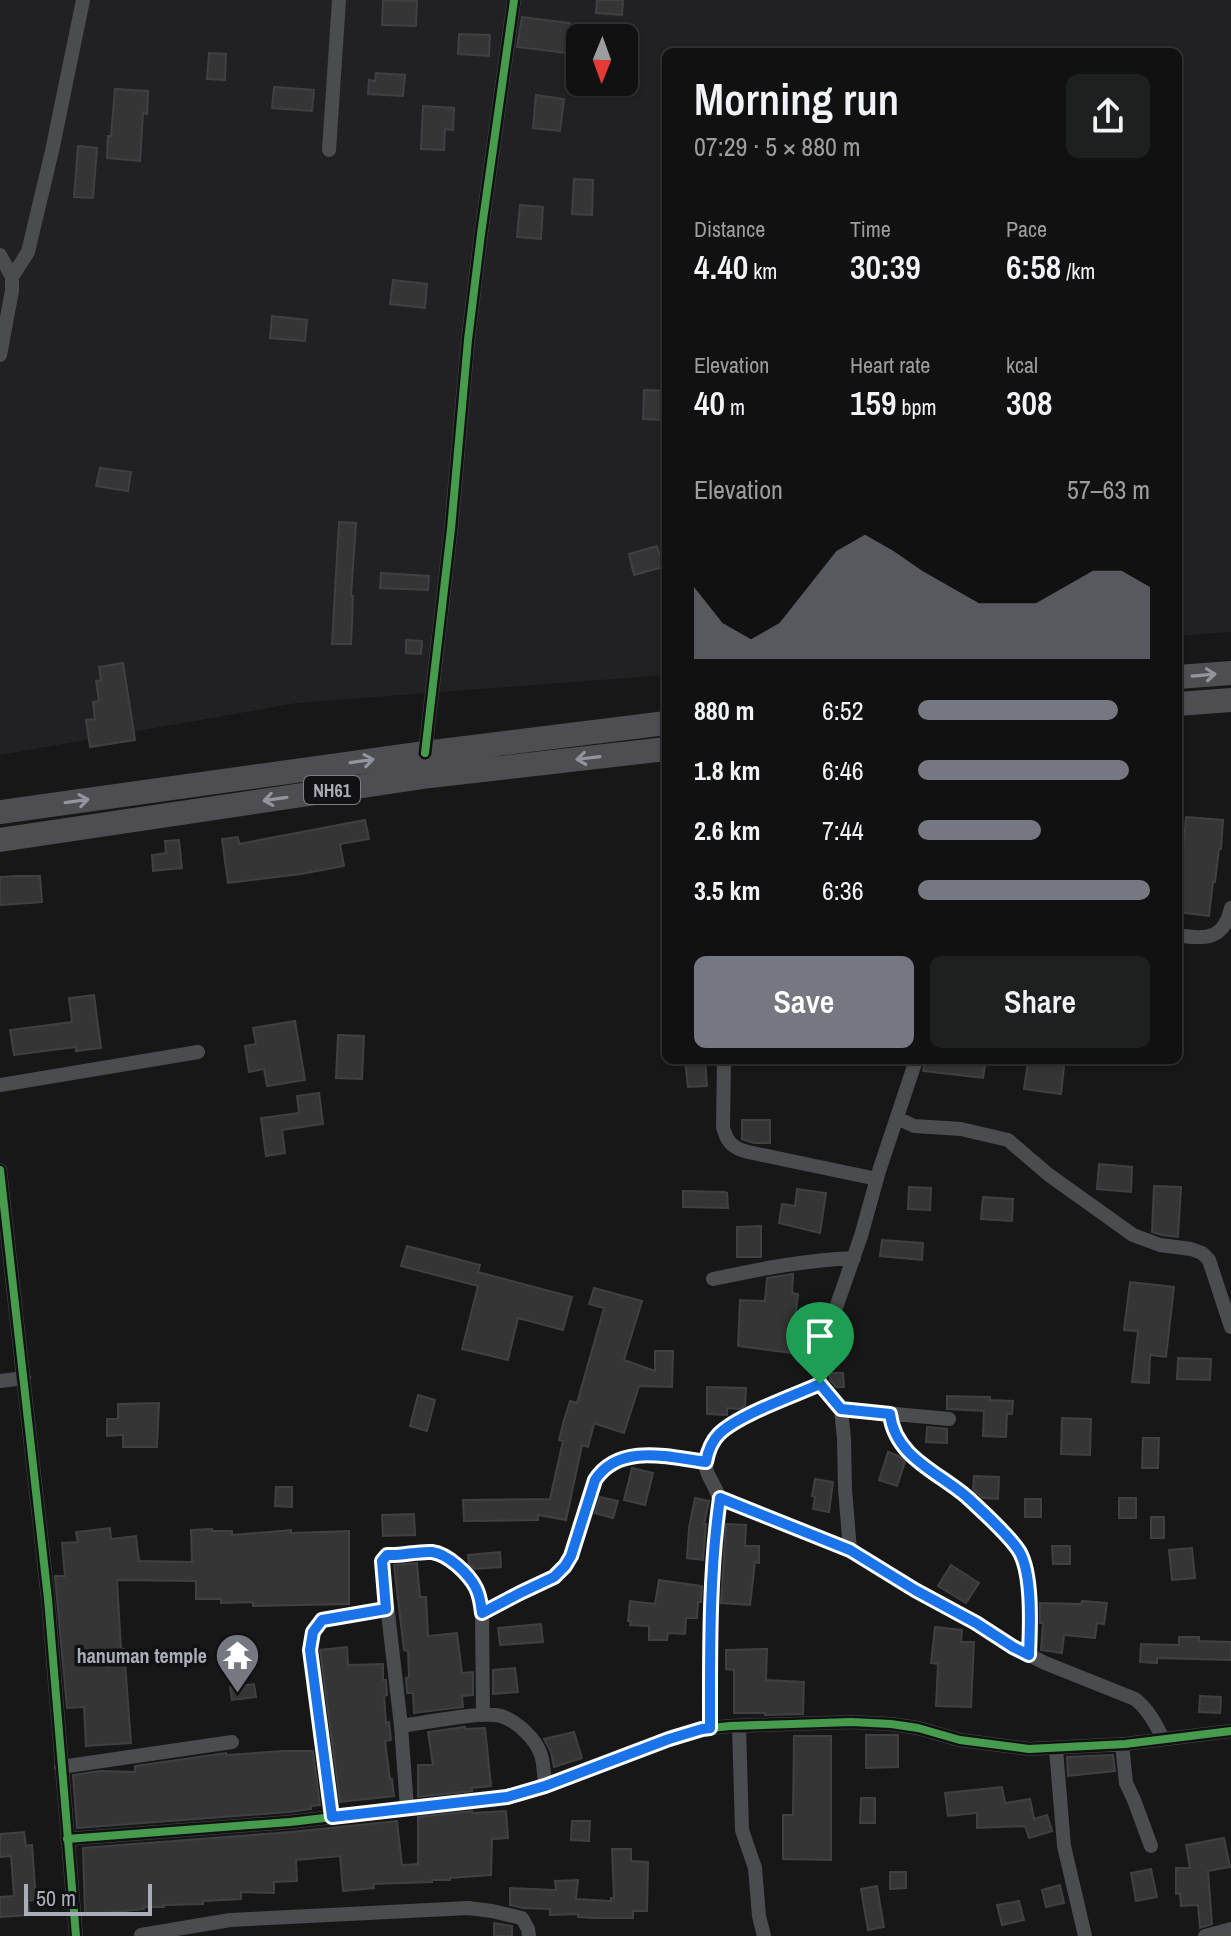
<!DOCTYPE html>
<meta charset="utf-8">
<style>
:root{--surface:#111;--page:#1e1f1f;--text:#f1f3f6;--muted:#9c9d9f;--line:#303131;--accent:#757880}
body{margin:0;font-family:"Archivo Narrow",sans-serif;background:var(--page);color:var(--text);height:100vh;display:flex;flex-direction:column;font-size:30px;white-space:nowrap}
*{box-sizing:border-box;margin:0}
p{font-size:26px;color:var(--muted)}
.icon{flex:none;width:44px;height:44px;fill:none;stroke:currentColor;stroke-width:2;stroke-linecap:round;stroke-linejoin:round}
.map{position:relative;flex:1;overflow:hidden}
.side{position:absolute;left:662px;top:48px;width:520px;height:1016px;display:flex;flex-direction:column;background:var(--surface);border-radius:12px;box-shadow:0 2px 6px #0004,0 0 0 2px var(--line)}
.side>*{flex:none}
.needle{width:52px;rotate:181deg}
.fabs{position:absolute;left:566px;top:24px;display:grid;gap:16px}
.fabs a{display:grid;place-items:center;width:72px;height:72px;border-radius:12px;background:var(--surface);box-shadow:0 2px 6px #0004,0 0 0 2px var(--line);font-size:40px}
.scale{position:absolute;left:24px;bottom:20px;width:128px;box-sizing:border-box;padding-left:8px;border:4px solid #a8adb8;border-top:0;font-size:22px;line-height:28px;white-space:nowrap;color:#a8adb8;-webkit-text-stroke:6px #111113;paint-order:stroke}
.pin{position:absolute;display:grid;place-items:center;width:68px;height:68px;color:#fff;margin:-82px -34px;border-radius:50% 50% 50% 0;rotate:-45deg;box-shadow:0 0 8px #0007}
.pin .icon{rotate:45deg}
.round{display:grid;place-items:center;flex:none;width:84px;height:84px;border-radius:12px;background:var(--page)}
.summary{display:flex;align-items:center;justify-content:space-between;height:136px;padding:0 32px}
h1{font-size:44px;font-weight:600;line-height:60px}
.metrics{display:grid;grid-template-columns:repeat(3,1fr);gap:12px;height:136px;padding:8px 32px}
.metrics div{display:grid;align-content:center}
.metrics b{font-size:34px;font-weight:600}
.metrics small{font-size:22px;font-weight:400}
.metrics p{font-size:22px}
.chart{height:224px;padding:16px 32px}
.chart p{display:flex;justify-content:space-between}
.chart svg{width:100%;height:144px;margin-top:8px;fill:var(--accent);opacity:.7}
.action{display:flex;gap:16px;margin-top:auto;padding:16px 32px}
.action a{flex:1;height:92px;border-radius:12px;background:var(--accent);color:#fff;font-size:32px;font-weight:600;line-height:92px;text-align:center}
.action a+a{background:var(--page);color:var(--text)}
ul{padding:0 32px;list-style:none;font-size:26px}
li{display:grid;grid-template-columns:128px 96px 1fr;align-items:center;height:60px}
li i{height:20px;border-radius:10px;background:var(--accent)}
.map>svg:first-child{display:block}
</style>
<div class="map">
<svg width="1231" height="1936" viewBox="0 0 1231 1936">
<rect width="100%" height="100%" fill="#171717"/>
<path fill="#212123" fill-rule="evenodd" d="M 0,0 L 1231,0 L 1231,632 L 1178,636 L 1178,52 L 666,52 L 666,675 L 297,703 L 0,755 ZM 580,38 L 624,38 L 624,82 L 580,82 Z"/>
<path fill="#353536" stroke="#3f4043" stroke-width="2" d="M 383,0 L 417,1 L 416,26 L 382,25 Z
M 597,0 L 623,0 L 622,15 L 596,13 Z
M 522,17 L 570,23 L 566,53 L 517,47 Z
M 459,34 L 490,35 L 489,56 L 458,54 Z
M 209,53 L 226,54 L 225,80 L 207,79 Z
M 376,73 L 405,75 L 403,96 L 368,94 L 369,80 L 375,81 Z
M 274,87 L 314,90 L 312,111 L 272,108 Z
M 115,89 L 148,91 L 147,114 L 143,113 L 140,161 L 107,158 L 108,136 L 111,136 Z
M 536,95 L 564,99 L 560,131 L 533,128 Z
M 423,106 L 454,108 L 453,130 L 445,129 L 444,150 L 421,149 Z
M 78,146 L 97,148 L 93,198 L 74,197 Z
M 574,179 L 593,180 L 592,215 L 572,214 Z
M 520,205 L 543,207 L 541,239 L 517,237 Z
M 393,280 L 427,284 L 425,308 L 390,304 Z
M 272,316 L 307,320 L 305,341 L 270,338 Z
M 644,390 L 666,391 L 666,420 L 643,419 Z
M 100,468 L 131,472 L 128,491 L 96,486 Z
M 339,522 L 356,523 L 351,596 L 353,596 L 351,644 L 332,644 Z
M 657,546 L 663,567 L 634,575 L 629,554 Z
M 381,573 L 429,576 L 428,590 L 380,588 Z
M 406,640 L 422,641 L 421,654 L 406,653 Z
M 123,663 L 135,740 L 90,747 L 86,720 L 95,719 L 93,702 L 99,701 L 96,681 L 101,680 L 99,667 Z
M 1186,817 L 1223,820 L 1221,849 L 1219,849 L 1215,882 L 1213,882 L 1209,916 L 1178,912 L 1178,875 L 1181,851 L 1183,852 Z
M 365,820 L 369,839 L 340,844 L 344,866 L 301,874 L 228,883 L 222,839 L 238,837 L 239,844 Z
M 179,840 L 182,868 L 153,871 L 152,855 L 166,853 L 165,841 Z
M 17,876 L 40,876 L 42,902 L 0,905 L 0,877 Z
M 94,995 L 101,1048 L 76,1051 L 76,1047 L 14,1055 L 10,1030 L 72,1022 L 69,998 Z
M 295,1021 L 305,1080 L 267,1086 L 264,1069 L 249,1072 L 245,1046 L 256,1044 L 253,1028 Z
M 338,1035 L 364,1036 L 362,1079 L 336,1078 Z
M 685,1060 L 705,1060 L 707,1086 L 688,1087 Z
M 926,1060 L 986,1060 L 983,1078 L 923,1071 Z
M 1028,1062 L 1064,1066 L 1061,1094 L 1024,1089 Z
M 319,1093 L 323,1124 L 282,1130 L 285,1153 L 266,1156 L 261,1118 L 299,1113 L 297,1096 Z
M 742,1120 L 770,1120 L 770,1143 L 754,1143 L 742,1139 Z
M 1099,1164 L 1132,1167 L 1131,1192 L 1097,1189 Z
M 1154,1186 L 1181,1187 L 1178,1237 L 1162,1235 L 1152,1232 Z
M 909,1187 L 931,1188 L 930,1210 L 908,1209 Z
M 797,1189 L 826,1193 L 820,1233 L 779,1223 L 782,1204 L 795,1206 Z
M 683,1191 L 725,1192 L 727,1193 L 728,1208 L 683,1207 Z
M 983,1197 L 1013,1199 L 1012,1221 L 981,1219 Z
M 761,1226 L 761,1257 L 737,1257 L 737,1227 Z
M 882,1240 L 923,1243 L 922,1260 L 880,1256 Z
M 407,1246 L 480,1265 L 478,1272 L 572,1297 L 563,1330 L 518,1318 L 508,1360 L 462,1349 L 478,1286 L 401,1266 Z
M 793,1274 L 792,1293 L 798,1294 L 791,1353 L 738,1346 L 740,1300 L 765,1301 L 767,1278 Z
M 1130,1282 L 1174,1287 L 1166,1357 L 1150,1355 L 1149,1383 L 1132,1382 L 1138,1331 L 1124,1330 Z
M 594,1288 L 642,1301 L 624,1360 L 655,1371 L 655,1351 L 673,1351 L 672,1387 L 639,1386 L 624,1433 L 596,1424 L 594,1424 L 588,1447 L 582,1445 L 566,1520 L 538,1515 L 538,1520 L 464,1521 L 463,1500 L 550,1499 L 563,1441 L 559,1440 L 564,1420 L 570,1401 L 577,1403 L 604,1308 L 589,1304 Z
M 1178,1358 L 1211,1359 L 1210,1380 L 1177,1379 Z
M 830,1373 L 843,1373 L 844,1387 L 836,1387 L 830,1380 Z
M 707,1387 L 746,1388 L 745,1406 L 740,1409 L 727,1408 L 727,1415 L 707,1414 Z
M 418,1395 L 435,1400 L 427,1431 L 410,1426 Z
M 947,1396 L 990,1397 L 990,1400 L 1013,1401 L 1012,1414 L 1007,1414 L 1006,1437 L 983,1436 L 984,1411 L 947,1409 Z
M 159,1403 L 157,1447 L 123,1447 L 123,1435 L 107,1436 L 107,1419 L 118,1419 L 118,1404 Z
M 1062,1418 L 1091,1419 L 1090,1455 L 1061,1454 Z
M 927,1427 L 947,1429 L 947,1443 L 926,1442 Z
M 1143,1438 L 1159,1438 L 1158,1468 L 1142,1468 Z
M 888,1452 L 899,1456 L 905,1462 L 897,1486 L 879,1480 Z
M 632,1468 L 653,1473 L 645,1505 L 624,1500 Z
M 974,1476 L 999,1477 L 998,1499 L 983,1498 L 973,1489 Z
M 815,1479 L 833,1482 L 829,1512 L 813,1509 L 815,1497 L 812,1496 Z
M 276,1487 L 292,1487 L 292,1507 L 275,1506 Z
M 600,1497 L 618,1501 L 613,1518 L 595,1513 Z
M 695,1498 L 709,1501 L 704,1524 L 706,1524 L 703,1560 L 687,1558 L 689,1528 Z
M 1119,1498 L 1136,1498 L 1136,1518 L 1119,1518 Z
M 1025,1499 L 1041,1499 L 1041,1517 L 1025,1517 Z
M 414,1514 L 415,1535 L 383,1536 L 382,1515 Z
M 1151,1517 L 1164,1517 L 1164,1538 L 1151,1538 Z
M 726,1524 L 746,1525 L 745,1546 L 759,1546 L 759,1563 L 755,1562 L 750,1605 L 721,1603 Z
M 110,1528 L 111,1539 L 136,1536 L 139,1561 L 192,1562 L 191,1530 L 212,1529 L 212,1531 L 232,1531 L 232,1535 L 291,1530 L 291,1533 L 349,1531 L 349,1604 L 253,1606 L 253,1602 L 221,1603 L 221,1599 L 196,1599 L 196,1581 L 117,1580 L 121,1649 L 124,1649 L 131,1743 L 86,1746 L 84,1707 L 67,1708 L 55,1576 L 65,1576 L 62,1543 L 78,1542 L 76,1532 Z
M 1052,1546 L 1070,1546 L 1070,1564 L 1053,1564 Z
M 1192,1548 L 1195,1578 L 1172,1580 L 1169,1550 Z
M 500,1552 L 501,1567 L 474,1569 L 469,1564 L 468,1555 Z
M 417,1563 L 420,1597 L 426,1597 L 428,1636 L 457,1633 L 462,1673 L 473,1672 L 473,1695 L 462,1696 L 463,1707 L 414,1713 L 413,1693 L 407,1693 L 406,1678 L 409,1677 L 408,1651 L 404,1650 L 394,1565 Z
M 951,1565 L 979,1583 L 966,1603 L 938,1586 Z
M 659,1580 L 702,1586 L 701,1602 L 698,1602 L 697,1618 L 686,1618 L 685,1634 L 668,1633 L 667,1640 L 649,1640 L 649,1626 L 630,1625 L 631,1621 L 628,1621 L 630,1601 L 655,1604 Z
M 1082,1601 L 1107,1603 L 1104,1624 L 1097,1623 L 1095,1638 L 1064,1635 L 1062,1653 L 1041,1650 L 1043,1623 L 1040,1623 L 1040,1603 L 1081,1604 Z
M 541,1624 L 543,1642 L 500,1645 L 498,1628 Z
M 935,1627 L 962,1630 L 961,1642 L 974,1642 L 971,1707 L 936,1706 L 938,1664 L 931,1663 Z
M 1179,1637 L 1199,1637 L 1199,1641 L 1231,1642 L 1231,1660 L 1157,1658 L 1157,1663 L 1140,1662 L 1141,1644 L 1179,1645 Z
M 347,1647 L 348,1665 L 383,1664 L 383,1680 L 386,1680 L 387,1695 L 384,1696 L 386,1723 L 389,1722 L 391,1740 L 385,1741 L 390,1779 L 392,1779 L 394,1796 L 340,1802 L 320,1650 Z
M 767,1649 L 766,1680 L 804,1682 L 803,1714 L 765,1715 L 765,1713 L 734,1713 L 734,1670 L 726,1669 L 726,1650 Z
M 515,1668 L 518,1692 L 493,1694 L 493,1670 Z
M 254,1684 L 256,1697 L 232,1700 L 230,1687 Z
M 1200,1696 L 1221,1697 L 1220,1713 L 1199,1712 Z
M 465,1727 L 465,1729 L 485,1728 L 491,1786 L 472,1788 L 472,1791 L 418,1797 L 418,1765 L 433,1765 L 428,1732 Z
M 574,1732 L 582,1758 L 554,1767 L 551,1752 L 544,1739 Z
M 866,1735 L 898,1735 L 898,1767 L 866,1768 Z
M 794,1736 L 831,1736 L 831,1860 L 783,1859 L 783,1815 L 793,1815 Z
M 282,1751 L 313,1751 L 320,1805 L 311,1806 L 311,1809 L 289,1812 L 77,1828 L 73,1775 L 100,1771 L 135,1772 L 135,1766 L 226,1753 L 227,1755 Z
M 1113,1755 L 1115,1771 L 1068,1776 L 1067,1757 Z
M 1002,1787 L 1005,1803 L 1030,1799 L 1034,1819 L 1047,1815 L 1052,1831 L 1029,1838 L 1025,1826 L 977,1828 L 977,1813 L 948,1816 L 945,1793 Z
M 861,1798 L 875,1798 L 875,1823 L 860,1823 Z
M 472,1811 L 472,1813 L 506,1811 L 508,1838 L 492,1839 L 491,1875 L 450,1878 L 450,1880 L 432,1880 L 432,1882 L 373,1884 L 374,1888 L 343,1891 L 340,1856 L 296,1860 L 297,1881 L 274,1882 L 274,1893 L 241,1892 L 241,1899 L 203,1901 L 203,1904 L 163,1905 L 164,1907 L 144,1907 L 144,1909 L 85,1915 L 83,1848 L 291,1832 L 397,1821 L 402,1865 L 418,1864 L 418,1817 Z
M 572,1821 L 590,1821 L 589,1841 L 571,1840 Z
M 24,1832 L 26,1846 L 32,1845 L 36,1900 L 28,1901 L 29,1915 L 0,1917 L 0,1897 L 14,1896 L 11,1856 L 0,1857 L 0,1834 Z
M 1224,1838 L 1230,1867 L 1208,1871 L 1212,1924 L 1200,1928 L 1198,1905 L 1181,1906 L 1180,1893 L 1176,1894 L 1176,1868 L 1190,1868 L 1186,1845 Z
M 612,1849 L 631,1849 L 631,1861 L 648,1862 L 647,1911 L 633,1911 L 633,1918 L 594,1918 L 578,1917 L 578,1914 L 550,1915 L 550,1909 L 523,1908 L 510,1905 L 510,1888 L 556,1890 L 555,1881 L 578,1880 L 576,1899 L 611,1901 L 611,1898 L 614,1898 Z
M 1151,1869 L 1157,1897 L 1136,1901 L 1131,1873 Z
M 890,1872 L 906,1872 L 906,1888 L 890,1889 Z
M 1060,1885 L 1064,1903 L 1046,1907 L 1042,1890 Z
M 877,1886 L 884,1927 L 868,1930 L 861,1889 Z
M 1019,1901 L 1024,1920 L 1002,1925 L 997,1905 Z
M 494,1923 L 512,1926 L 512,1936 L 494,1936 Z"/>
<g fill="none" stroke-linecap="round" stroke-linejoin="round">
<path stroke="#4b4c50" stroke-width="14" d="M 329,150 L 339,0
M 0,255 L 12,277 L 12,291 L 0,355
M 12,277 L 28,252 L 52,151 L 83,0
M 425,753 L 451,529 L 468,340 L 481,234 L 514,0
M 1178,935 C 1206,940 1224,939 1231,908
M 724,1060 L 723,1127 C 727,1143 733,1148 748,1152 L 877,1179
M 916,1060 L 879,1171 L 861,1236 L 831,1322 L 820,1367 L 820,1384 L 841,1409 L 949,1419
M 0,1085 L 198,1052
M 897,1118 L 914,1126 L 961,1129 L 1008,1140 L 1049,1175 L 1133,1235 L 1160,1245 L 1191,1249 L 1202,1253 L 1209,1260 L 1231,1327
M 0,1170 L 48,1599 L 76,1936
M 713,1279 C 760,1269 806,1260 854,1258
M 0,1381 L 24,1378
M 841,1409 L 844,1439 L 845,1489 L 850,1550
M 890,1414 C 895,1457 938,1472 967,1497 C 979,1508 1011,1538 1019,1551 C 1033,1574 1030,1628 1029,1655
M 720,1498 L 850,1550 L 915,1590 L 976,1623 L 1013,1647 L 1045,1663 L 1135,1699 C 1148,1709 1156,1724 1163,1739
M 482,1613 L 520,1593 L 554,1577 L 565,1566 L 571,1556 L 595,1480 C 619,1443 670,1457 706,1462
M 401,1726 C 424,1723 481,1711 501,1716 C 517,1721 536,1739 541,1755 C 544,1764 544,1776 545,1786
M 739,1726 L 742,1830 L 755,1868 L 759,1916 L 764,1936
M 710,1728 C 710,1663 710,1598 715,1533 C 716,1523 718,1513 719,1503 C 720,1482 692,1471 713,1441 C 729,1419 793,1396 820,1384
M 1122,1744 L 1126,1783 L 1134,1800 L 1151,1846
M 1056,1749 L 1064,1846 L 1085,1936
M 61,1767 L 232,1742
M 407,1808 L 401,1726 L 382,1561 L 387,1555 L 436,1552 L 445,1557 L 459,1568 L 474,1585 L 480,1598 L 482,1613 L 483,1715
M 332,1817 L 310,1650 C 310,1637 314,1630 322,1620 L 386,1609
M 67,1839 L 290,1822 L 507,1797 L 545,1786 L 669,1739 L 702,1729 L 730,1726 L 851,1722 L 891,1724 L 918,1728 L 960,1740 L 1029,1749 L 1125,1744 L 1231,1731
M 141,1935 L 230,1920 L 468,1908 L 492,1911 L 522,1918 L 528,1929 L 529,1936
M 1205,1936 L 1231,1929"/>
<path stroke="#4e4e52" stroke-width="24" d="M 1178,677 L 1231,673
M 1178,704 L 1231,700
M 0,812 L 425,753 L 666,723
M 0,840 L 430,776 L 666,749"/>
<defs>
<path id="cycleway" d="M 425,753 L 451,529 L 468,340 L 481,234 L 514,0
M 0,1170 L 48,1599 L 76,1936
M 67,1839 L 290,1822 L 507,1797 L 545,1786 L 669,1739 L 702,1729 L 730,1726 L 851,1722 L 891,1724 L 918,1728 L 960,1740 L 1029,1749 L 1125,1744 L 1231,1731"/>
</defs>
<use href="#cycleway" stroke="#111113" stroke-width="13"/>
<use href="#cycleway" stroke="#469c4c" stroke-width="8"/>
</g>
<defs><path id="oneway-shaft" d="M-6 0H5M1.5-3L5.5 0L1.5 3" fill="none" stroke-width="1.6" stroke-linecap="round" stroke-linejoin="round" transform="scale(2)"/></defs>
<g stroke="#92959e">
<use href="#oneway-shaft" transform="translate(1204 675) rotate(-5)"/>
<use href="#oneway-shaft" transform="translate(588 758) rotate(173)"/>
<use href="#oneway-shaft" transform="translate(362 761) rotate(-8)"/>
<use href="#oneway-shaft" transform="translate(275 799) rotate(172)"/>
<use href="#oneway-shaft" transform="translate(77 801) rotate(-8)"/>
</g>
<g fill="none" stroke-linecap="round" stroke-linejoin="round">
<defs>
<path id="route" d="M 820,1384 L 841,1409 L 890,1414 C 895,1457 938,1472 967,1497 C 979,1508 1011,1538 1019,1551 C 1033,1574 1030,1629 1029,1655 L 1013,1647 L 976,1623 L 915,1590 L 850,1550 L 720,1498 C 709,1574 710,1652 710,1728 L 702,1729 L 669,1739 L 545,1786 L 507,1797 L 332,1817 L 310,1650 L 313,1632 L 322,1620 L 386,1609 L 382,1561 L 387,1555 C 402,1556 417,1551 432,1552 C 448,1554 469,1574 476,1588 C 480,1596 481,1604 482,1613 L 520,1593 L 554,1577 L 565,1566 L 571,1556 L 595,1480 C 619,1443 669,1457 706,1462 C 708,1451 711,1442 719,1434 C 738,1415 793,1396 820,1384 Z"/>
</defs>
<use href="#route" stroke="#fff" stroke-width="16"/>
<use href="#route" stroke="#1a73e8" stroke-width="10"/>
</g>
<defs>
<symbol id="temple-pin" viewBox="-11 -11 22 30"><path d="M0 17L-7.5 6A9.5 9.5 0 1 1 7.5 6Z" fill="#757880" stroke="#111113"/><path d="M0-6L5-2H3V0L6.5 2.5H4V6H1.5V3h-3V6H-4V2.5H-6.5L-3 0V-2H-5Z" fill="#fff"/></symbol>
</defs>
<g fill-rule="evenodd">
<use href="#temple-pin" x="212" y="1630" width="51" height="69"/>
</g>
<g text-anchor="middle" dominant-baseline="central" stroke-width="7" stroke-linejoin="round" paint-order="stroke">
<rect fill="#111113" stroke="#7b7e86" stroke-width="2" x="304" y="776" width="56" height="28" rx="6"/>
<g font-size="18" font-weight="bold" fill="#a8adb8">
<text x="332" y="790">NH61</text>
</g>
<g font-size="20" font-weight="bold" fill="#a8adb8" stroke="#111113" text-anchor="end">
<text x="207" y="1655">hanuman temple</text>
</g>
</g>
</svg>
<div class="fabs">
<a><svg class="needle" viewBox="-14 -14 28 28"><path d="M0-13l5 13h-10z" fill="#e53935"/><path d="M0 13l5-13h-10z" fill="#9c9d9f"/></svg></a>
</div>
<div class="scale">50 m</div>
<div class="pin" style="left:820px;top:1384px;background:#1e9e55"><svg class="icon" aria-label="arrive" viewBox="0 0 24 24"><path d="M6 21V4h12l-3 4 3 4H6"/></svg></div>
<section class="side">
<div class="summary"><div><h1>Morning run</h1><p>07:29 · 5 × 880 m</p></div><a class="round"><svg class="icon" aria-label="share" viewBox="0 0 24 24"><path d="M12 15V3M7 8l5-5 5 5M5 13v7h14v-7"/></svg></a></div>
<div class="metrics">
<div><p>Distance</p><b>4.40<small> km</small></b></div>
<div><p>Time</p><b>30:39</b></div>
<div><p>Pace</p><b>6:58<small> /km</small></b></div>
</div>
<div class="metrics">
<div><p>Elevation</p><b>40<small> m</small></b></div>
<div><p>Heart rate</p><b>159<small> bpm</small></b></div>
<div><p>kcal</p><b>308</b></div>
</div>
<div class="chart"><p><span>Elevation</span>57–63 m</p>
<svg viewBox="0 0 160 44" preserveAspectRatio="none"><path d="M0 44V22L10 33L20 38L30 33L40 22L50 11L60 6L70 11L80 17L90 22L100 27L110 27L120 27L130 22L140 17L150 17L160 22V44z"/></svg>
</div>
<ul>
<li><b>880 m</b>6:52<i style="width:86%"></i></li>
<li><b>1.8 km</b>6:46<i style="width:91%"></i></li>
<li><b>2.6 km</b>7:44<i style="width:53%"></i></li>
<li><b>3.5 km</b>6:36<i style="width:100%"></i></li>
</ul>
<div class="action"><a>Save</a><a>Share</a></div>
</section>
</div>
